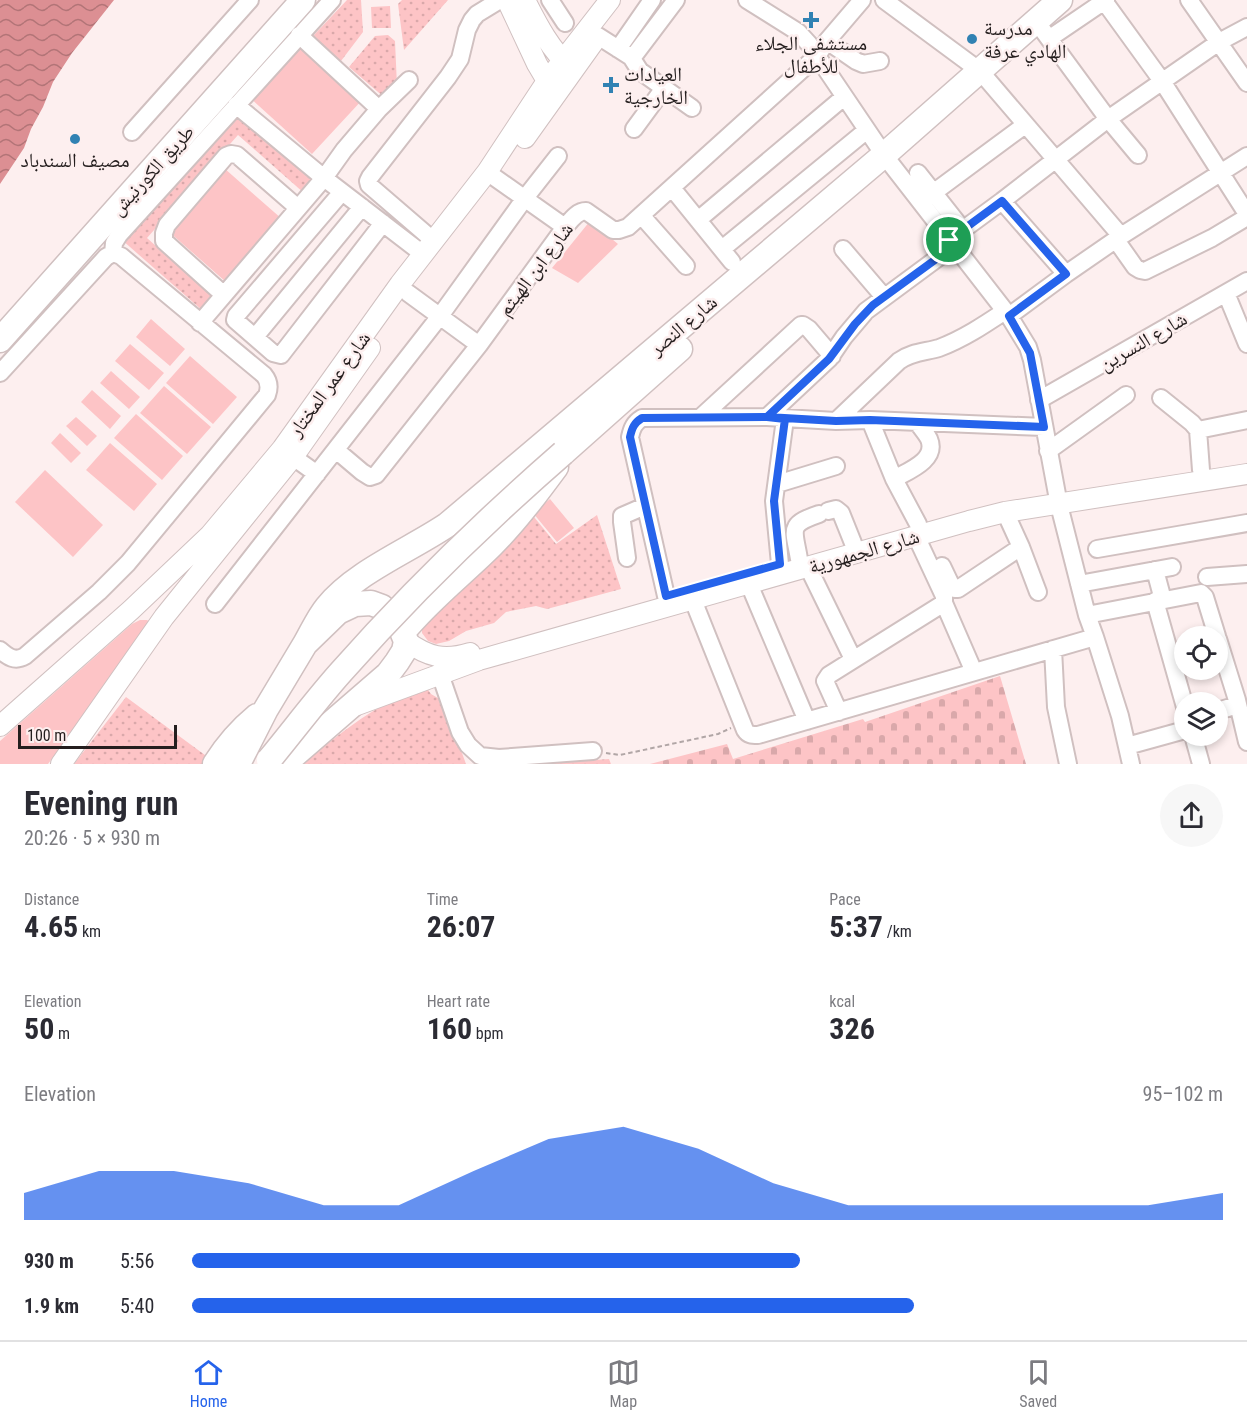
<!DOCTYPE html>
<meta charset="utf-8">
<style>
:root{--surface:#fff;--page:#f7f7f7;--text:#2b2b33;--muted:#7c7c81;--line:#e1e1e2;--accent:#2563eb}
body{margin:0;font-family:"Roboto Condensed","Noto Naskh Arabic",sans-serif;background:var(--page);color:var(--text);height:100vh;display:flex;flex-direction:column;font-size:22px;white-space:nowrap}
*{box-sizing:border-box;margin:0}
p{font-size:20px;color:var(--muted)}
.icon{flex:none;width:33px;height:33px;fill:none;stroke:currentColor;stroke-width:2;stroke-linecap:round;stroke-linejoin:round}
.map{position:relative;height:764px;overflow:hidden}
.drawer{display:flex;flex-direction:column;background:var(--surface);flex:1}
.drawer>*{flex:none}
.buttons{position:absolute;left:1174px;top:626px;display:grid;gap:12px}
.buttons a{display:grid;place-items:center;width:54px;height:54px;border-radius:50%;background:var(--surface);box-shadow:0 3px 9px #0003;font-size:30px}
.scale{position:absolute;left:18px;bottom:15px;width:159px;box-sizing:border-box;padding-left:6px;border:3px solid #241e1e;border-top:0;font-size:16px;line-height:21px;white-space:nowrap;color:#241e1e;-webkit-text-stroke:4px #fdefef;paint-order:stroke}
.pin{position:absolute;display:grid;place-items:center;width:51px;height:51px;color:#fff;margin:-26px;border:3px solid #fff;border-radius:50%;box-shadow:0 2px 6px #0007}
.round{display:grid;place-items:center;flex:none;width:63px;height:63px;border-radius:32px;background:var(--page)}
.headline{display:flex;align-items:center;justify-content:space-between;height:102px;padding:0 24px}
h1{font-size:33px;font-weight:700;line-height:45px}
.figures{display:grid;grid-template-columns:repeat(3,1fr);gap:9px;height:102px;padding:6px 24px}
.figures div{display:grid;align-content:center}
.figures b{font-size:30px;font-weight:700}
.figures small{font-size:16px;font-weight:400}
.figures p{font-size:16px}
.chart{height:168px;padding:12px 24px}
.chart p{display:flex;justify-content:space-between}
.chart svg{width:100%;height:108px;margin-top:6px;fill:var(--accent);opacity:.7}
ul{padding:0 24px;list-style:none;font-size:20px}
li{display:grid;grid-template-columns:96px 72px 1fr;align-items:center;height:45px}
li i{height:15px;border-radius:8px;background:var(--accent)}
.tab-bar{display:flex;justify-content:space-around;align-items:center;height:84px;border-top:2px solid var(--line);background:var(--surface);font-size:16px;color:var(--muted)}
.tab-bar a{display:grid;justify-items:center;gap:3px}
.tab-bar .active{color:var(--accent)}
.map>svg:first-child{display:block}
</style>
<div class="map">
<svg width="1247" height="764" viewBox="0 0 1247 764">
<defs>
<pattern id="cemetery-stones" width="16" height="16" patternUnits="userSpaceOnUse" patternTransform="scale(1.5)"><rect width="16" height="16" fill="#fdc4c6"/><path d="M2 7V4a2 2 0 0 1 4 0v3zM10 15v-3a2 2 0 0 1 4 0v3z" fill="#d9a8aa"/></pattern>
<pattern id="garden-dots" width="8" height="8" patternUnits="userSpaceOnUse" patternTransform="scale(1.5)"><rect width="8" height="8" fill="#fdc4c6"/><path d="M2 2h.1M6 6h.1" fill="none" stroke="#d9a8aa" stroke-width="1.8" stroke-linecap="round"/></pattern>
<pattern id="water-waves" width="16" height="10" patternUnits="userSpaceOnUse" patternTransform="scale(1.5)"><rect width="16" height="10" fill="#dc8f93"/><path d="M0 5q4-4 8 0t8 0" fill="none" stroke="#b27477"/></pattern>
</defs>
<rect width="100%" height="100%" fill="#fdefef"/>
<path fill="#fdc4c6" d="M 298,41 L 363,99 L 312,154 L 248,96 Z
M 224,168 L 282,219 L 226,282 L 168,231 Z
M 590,221 L 618,244 L 578,283 L 552,268 Z
M 151,319 L 185,349 L 170,366 L 136,337 Z
M 130,344 L 164,373 L 149,390 L 115,361 Z
M 190,356 L 237,397 L 213,424 L 166,383 Z
M 111,371 L 140,397 L 129,409 L 100,383 Z
M 164,386 L 211,427 L 187,454 L 140,413 Z
M 92,390 L 121,416 L 110,429 L 81,402 Z
M 136,414 L 183,456 L 162,480 L 114,438 Z
M 76,417 L 97,436 L 87,446 L 66,426 Z
M 60,433 L 81,453 L 71,463 L 51,443 Z
M 110,443 L 157,484 L 134,511 L 86,470 Z
M 45,470 L 103,525 L 73,557 L 15,502 Z
M 550,499 L 574,528 L 557,542 L 533,513 Z
M 140,620 L 147,620 L 151,623 L 48,764 L 0,764 L 0,741 L 132,624 Z"/>
<path fill="url(#cemetery-stones)" d="M 1000,676 L 1026,764 L 650,764 L 727,744 L 733,759 L 863,719 L 865,722 Z"/>
<path fill="url(#garden-dots)" d="M 347,0 L 361,0 L 363,32 L 341,61 L 314,41 L 313,36 Z
M 402,0 L 448,0 L 404,50 L 398,4 Z
M 390,6 L 391,28 L 372,28 L 371,7 Z
M 388,35 L 395,41 L 397,86 L 385,98 L 349,67 L 375,36 Z
M 234,112 L 314,182 L 304,193 L 238,135 L 147,238 L 214,298 L 203,311 L 122,240 Z
M 530,512 L 556,544 L 597,515 L 621,589 L 547,609 L 536,606 L 506,612 L 494,623 L 466,631 L 449,641 L 436,644 L 428,641 L 422,633 L 422,622 Z
M 426,687 L 431,694 L 443,701 L 466,764 L 301,764 C 324,747 346,728 370,713 C 388,702 407,695 426,687 Z
M 126,697 L 209,758 L 205,764 L 74,764 Z
M 609,759 L 611,764 L 540,764 Z"/>
<path fill="url(#water-waves)" d="M 0,0 L 114,0 L 72,53 L 53,82 L 43,107 L 31,129 L 24,148 L 0,184 Z"/>
<g fill="none" stroke-linecap="round" stroke-linejoin="round">
<defs>
<path id="minor" d="M 550,0 L 565,23
M 747,0 L 798,32 L 809,44 L 884,155 L 1009,316 L 1028,347 L 1032,360 L 1059,505 L 1087,615 L 1095,637 L 1120,716 L 1131,764
M 884,0 L 980,71 L 1121,236
M 1189,0 L 1247,83
M 1104,1 L 1162,81 L 1247,214
M 1036,21 L 1108,119 L 1138,155
M 299,35 L 379,109
M 598,36 L 631,57 L 633,57 L 676,0
M 1050,38 L 1106,0
M 827,41 L 856,61 L 863,64 L 880,61
M 618,49 L 652,0
M 631,57 L 640,71 L 692,108
M 236,105 L 324,178 L 423,254
M 634,129 L 664,88
M 132,132 L 250,0
M 487,172 L 565,227
M 918,173 L 963,230
M 672,188 L 732,262
M 342,192 L 236,316 L 235,320 L 273,353 L 281,355 L 383,223
M 933,193 L 1025,125
M 1002,201 L 1066,274
M 641,215 L 686,266
M 698,220 L 844,97
M 949,240 L 1002,201 L 1108,119 L 1219,42 L 1247,27
M 1116,240 L 1135,267 L 1140,270 L 1145,271 L 1212,238 L 1247,217
M 434,241 L 369,185 L 368,181 L 370,177 L 448,77 L 460,59 L 467,30 L 472,20 L 477,14 L 500,0
M 722,249 L 867,130
M 843,249 L 884,297
M 113,253 L 114,243 L 119,235 L 332,0
M 408,293 L 479,345
M 1226,293 L 1247,344
M 224,295 L 164,241 L 164,233 L 167,225 L 226,156 L 231,154 L 237,155 L 298,208
M 1009,316 L 1066,274 L 1121,236 L 1247,156
M 200,323 L 324,178 L 344,150 L 379,109 L 409,80
M 255,337 L 362,207
M 0,373 L 106,257 L 113,253 L 121,256 L 264,375 C 269,381 270,387 267,395 L 128,563 L 99,592 L 25,656 C 15,662 8,657 0,650
M 1161,398 L 1192,423 L 1198,430 L 1201,470
M 1039,400 L 1247,281
M 701,417 L 801,325 L 803,325 L 809,329 L 832,356
M 767,417 L 829,359 L 844,337 L 866,311 L 954,246
M 870,420 L 894,479 L 918,524
M 836,421 L 899,361 C 911,352 925,352 939,348 C 963,339 984,325 1005,311
M 1198,430 L 1247,420
M 282,449 L 317,474
M 336,450 L 362,472 L 370,477 L 376,475 L 479,345 L 565,227 C 571,220 577,211 586,211 L 613,230 L 619,230 L 628,227 L 817,56 L 827,41 L 862,0
M 1048,451 L 1126,395
M 894,479 C 908,471 938,460 929,439 C 926,433 921,428 918,423
M 777,484 L 836,466
M 828,511 L 836,509 L 841,513 L 853,543
M 1005,512 L 1021,547 L 1038,592
M 1097,549 L 1247,523
M 627,558 L 622,522 L 622,516 L 645,506
M 799,559 C 794,529 787,525 819,514
M 780,564 L 774,501 L 785,419
M 942,566 L 952,587 L 955,589 L 958,589 L 1021,547
M 808,567 L 853,659
M 1155,570 L 1163,600
M 1207,577 L 1247,574
M 749,584 L 807,721
M 1079,584 L 1172,567
M 666,596 L 630,437 C 632,428 634,423 642,418 L 767,417 L 836,421 L 870,420 L 1044,427
M 693,600 L 745,730 C 748,735 752,735 758,735 L 1095,637
M 1155,601 L 1185,707
M 944,603 L 974,672
M 215,604 L 440,316 L 525,198 L 558,156
M 1087,615 L 1201,593 L 1205,597 L 1217,636
M 1218,639 L 1237,700 L 1247,742
M 1053,649 L 1056,707 L 1068,764
M 440,674 L 460,732 L 468,745 L 480,756 L 499,758 L 593,751
M 1218,711 L 1237,705
M 839,712 L 825,681 L 829,675 L 944,603 L 944,596 L 916,536
M 1193,735 L 1201,764
M 1127,746 L 1185,730"/>
<path id="major" d="M 507,0 L 537,64 L 547,81
M 525,0 C 537,24 551,51 572,69
M 525,138 L 595,40
M 406,641 C 428,657 444,661 470,653
M 357,705 L 479,660 L 969,521 L 1005,512 L 1247,474
M 0,726 L 131,610 L 210,535 L 282,449 L 400,284 L 487,172 L 547,81 L 610,0
M 61,764 L 164,617 L 293,457 L 370,348"/>
<path id="highway" d="M 0,340 L 303,0
M 563,453 L 680,349
M 403,632 C 430,599 463,574 492,545 C 516,521 536,494 556,467
M 305,644 C 312,632 318,618 327,607 C 355,572 410,550 447,525 L 884,155 L 1060,0
M 215,764 C 227,745 240,730 257,716
M 238,764 L 266,709 L 305,644 L 338,612 L 355,604 L 371,603 L 382,607 L 399,624 L 406,641 L 404,651 L 397,662 L 388,674 L 284,764"/>
</defs>
<use href="#minor" stroke="#d0c0c0" stroke-width="20"/>
<use href="#major" stroke="#d0c0c0" stroke-width="22"/>
<use href="#highway" stroke="#d0c0c0" stroke-width="27"/>
<path stroke="#b1a6a6" stroke-width="2" stroke-dasharray="4.5 3" stroke-linecap="butt" d="M 606,753 L 620,755 L 718,734 L 731,728"/>
<use href="#minor" stroke="#fff" stroke-width="16"/>
<use href="#major" stroke="#fff" stroke-width="20"/>
<use href="#highway" stroke="#fff" stroke-width="24"/>
<defs>
<path id="highway-bridge" d="M 269,760 C 293,731 316,700 341,672 C 410,594 485,521 563,453"/>
</defs>
<use href="#highway-bridge" stroke="#d0c0c0" stroke-width="27" stroke-linecap="butt"/>
<use href="#highway-bridge" stroke="#fff" stroke-width="24"/>
</g>
<g fill="none" stroke-linecap="round" stroke-linejoin="round">
<defs>
<path id="route" d="M 949,240 L 954,246 L 873,305 L 855,324 L 829,359 L 767,417 L 785,419 L 774,501 L 780,564 L 666,596 L 630,437 C 632,428 634,423 642,418 L 767,417 L 836,421 L 870,420 L 1044,427 L 1030,353 L 1009,316 L 1066,274 L 1002,201 L 949,240"/>
</defs>
<use href="#route" stroke="#fff" stroke-width="12"/>
<use href="#route" stroke="#2563eb" stroke-width="8"/>
</g>
<g fill="#3182b3" stroke="#fdefef" stroke-width="2">
<path d="M808 11h6v6h6v6h-6v6h-6v-6h-6v-6h6z"/>
<circle cx="972" cy="39" r="6"/>
<path d="M608 76h6v6h6v6h-6v6h-6v-6h-6v-6h6z"/>
<circle cx="75" cy="139" r="6"/>
</g>
<g text-anchor="middle" dominant-baseline="central" stroke-width="5" stroke-linejoin="round" paint-order="stroke">
<g font-size="20" fill="#241e1e" stroke="#fdefef" text-anchor="start">
<text x="984" y="28">مدرسة<tspan x="984" dy="23">الهادي عرفة</tspan></text>
<text x="811" y="43" text-anchor="middle">مستشفى الجلاء<tspan x="811" dy="23">للأطفال</tspan></text>
<text x="624" y="74">العيادات<tspan x="624" dy="23">الخارجية</tspan></text>
<text x="75" y="160" text-anchor="middle">مصيف السندباد</text>
</g>
<g font-size="20" fill="#241e1e" stroke="#fdefef">
<text transform="translate(152 170) rotate(-48)">طريق الكورنيش</text>
<text transform="translate(535 269) rotate(-53)">شارع ابن الهيثم</text>
<text transform="translate(683 325) rotate(-40)">شارع النصر</text>
<text transform="translate(1143 341) rotate(-30)">شارع النسرين</text>
<text transform="translate(329 384) rotate(-54)">شارع عمر المختار</text>
<text transform="translate(864 551) rotate(-16)">شارع الجمهورية</text>
</g>
</g>
</svg>
<div class="buttons">
<a><svg class="icon" aria-label="locate" viewBox="0 0 24 24"><circle cx="12" cy="12" r="6"/><path d="M12 2v4M12 18v4M2 12h4M18 12h4"/></svg></a>
<a><svg class="icon" aria-label="layers" viewBox="0 0 24 24"><path d="M12 4l9 5-9 5-9-5zM3 14l9 5 9-5"/></svg></a>
</div>
<div class="scale">100 m</div>
<div class="pin" style="left:949px;top:240px;background:#1e9e55"><svg class="icon" aria-label="arrive" viewBox="0 0 24 24"><path d="M6 21V4h12l-3 4 3 4H6"/></svg></div>
</div>
<section class="drawer">
<div class="headline"><div><h1>Evening run</h1><p>20:26 · 5 × 930 m</p></div><a class="round"><svg class="icon" aria-label="share" viewBox="0 0 24 24"><path d="M12 15V3M7 8l5-5 5 5M5 13v7h14v-7"/></svg></a></div>
<div class="figures">
<div><p>Distance</p><b>4.65<small> km</small></b></div>
<div><p>Time</p><b>26:07</b></div>
<div><p>Pace</p><b>5:37<small> /km</small></b></div>
</div>
<div class="figures">
<div><p>Elevation</p><b>50<small> m</small></b></div>
<div><p>Heart rate</p><b>160<small> bpm</small></b></div>
<div><p>kcal</p><b>326</b></div>
</div>
<div class="chart"><p><span>Elevation</span>95–102 m</p>
<svg viewBox="0 0 160 44" preserveAspectRatio="none"><path d="M0 44V33L10 24L20 24L30 29L40 38L50 38L60 24L70 11L80 6L90 15L100 29L110 38L120 38L130 38L140 38L150 38L160 33V44z"/></svg>
</div>
<ul>
<li><b>930 m</b>5:56<i style="width:59%"></i></li>
<li><b>1.9 km</b>5:40<i style="width:70%"></i></li>
</ul>
</section>
<nav class="tab-bar">
<a class="active"><svg class="icon" aria-label="home" viewBox="0 0 24 24"><path d="M3 11l9-7 9 7M6 9v11h12V9"/></svg>Home</a>
<a><svg class="icon" aria-label="map" viewBox="0 0 24 24"><path d="M3 6l6-2 6 2 6-2v14l-6 2-6-2-6 2zM9 4v14M15 6v14"/></svg>Map</a>
<a><svg class="icon" aria-label="saved" viewBox="0 0 24 24"><path d="M7 4h10v16l-5-4-5 4z"/></svg>Saved</a>
</nav>
